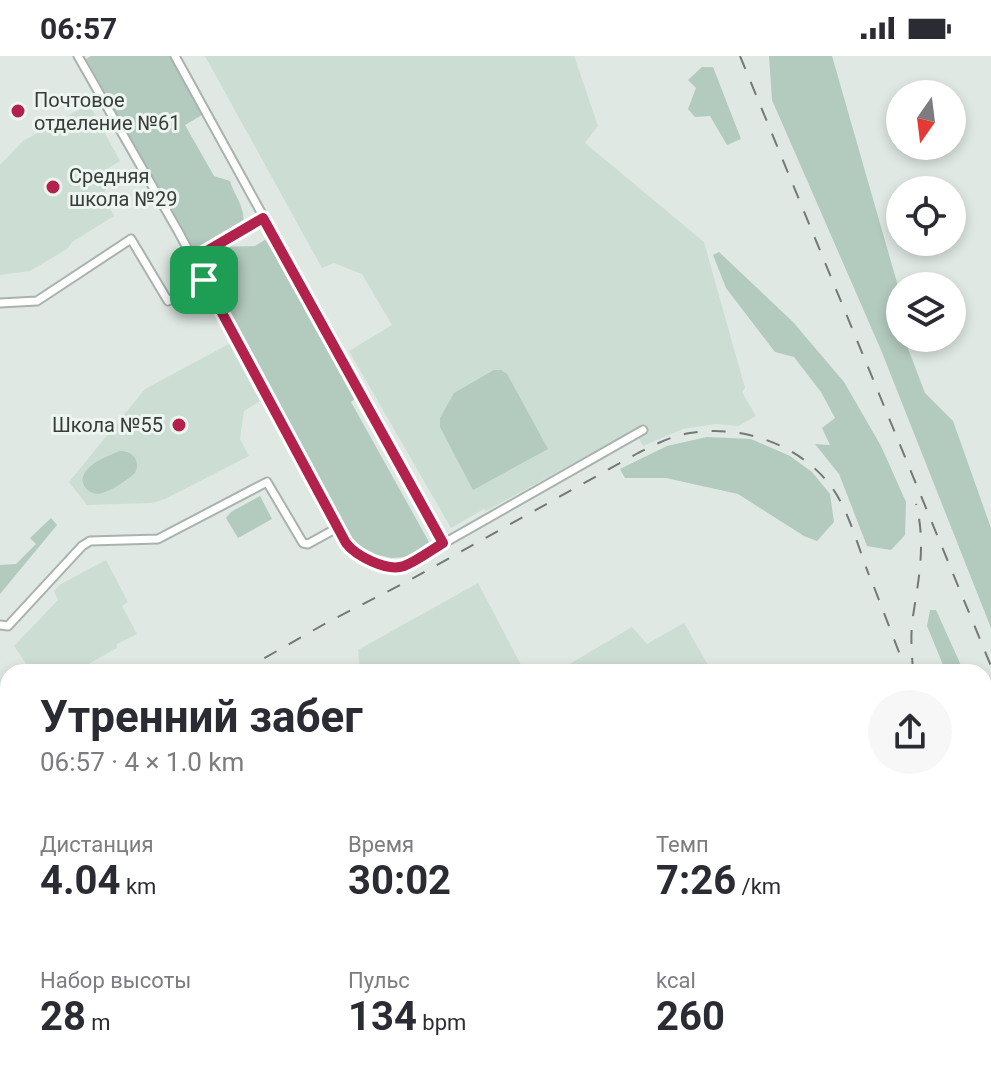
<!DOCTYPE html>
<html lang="ru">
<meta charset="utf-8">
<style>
:root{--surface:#fff;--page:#f7f7f7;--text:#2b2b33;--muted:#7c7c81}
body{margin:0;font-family:Roboto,sans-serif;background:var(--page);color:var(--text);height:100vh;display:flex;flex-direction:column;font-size:30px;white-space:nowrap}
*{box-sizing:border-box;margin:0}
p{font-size:26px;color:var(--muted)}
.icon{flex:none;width:44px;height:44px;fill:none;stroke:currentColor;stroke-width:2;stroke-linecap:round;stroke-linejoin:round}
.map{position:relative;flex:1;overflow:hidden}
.sheet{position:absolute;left:0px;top:608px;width:992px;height:424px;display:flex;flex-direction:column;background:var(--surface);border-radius:24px 24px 0 0;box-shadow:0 4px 12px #0003}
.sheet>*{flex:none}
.needle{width:52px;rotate:194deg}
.fabs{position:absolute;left:886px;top:24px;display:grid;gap:16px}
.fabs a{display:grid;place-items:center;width:80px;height:80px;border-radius:50%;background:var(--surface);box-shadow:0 4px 12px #0003;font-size:40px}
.pin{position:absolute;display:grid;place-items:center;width:68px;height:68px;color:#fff;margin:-34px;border-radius:16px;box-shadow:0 4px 12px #0006}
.round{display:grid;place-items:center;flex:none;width:84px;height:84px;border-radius:42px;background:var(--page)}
.summary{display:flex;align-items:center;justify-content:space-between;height:136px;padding:0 40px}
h1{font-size:44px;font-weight:700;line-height:60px}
.stats{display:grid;grid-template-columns:repeat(3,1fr);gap:12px;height:136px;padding:8px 40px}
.stats div{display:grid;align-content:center}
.stats b{font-size:40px;font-weight:700}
.stats small{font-size:22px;font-weight:400}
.stats p{font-size:22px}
.status{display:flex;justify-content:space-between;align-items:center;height:56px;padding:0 40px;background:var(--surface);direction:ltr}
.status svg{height:22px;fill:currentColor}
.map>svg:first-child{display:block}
</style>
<div class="status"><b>06:57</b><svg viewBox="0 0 49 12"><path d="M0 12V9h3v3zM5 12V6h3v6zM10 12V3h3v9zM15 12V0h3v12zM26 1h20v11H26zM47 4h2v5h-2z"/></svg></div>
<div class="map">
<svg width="991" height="1032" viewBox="0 0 991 1032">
<rect width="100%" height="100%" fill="#dfe8e3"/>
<path fill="#ccddd4" d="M 205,0 L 574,0 L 598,70 L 585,87 L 704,186 L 745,332 L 742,336 L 756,360 L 738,370 L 715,368 L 683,373 L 643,390 L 634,374 L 486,455 L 484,453 L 451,472 L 349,295 L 392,269 L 362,218 L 334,207 L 322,212 Z
M 89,48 L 120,105 L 107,113 L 111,123 L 103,139 L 114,160 L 72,186 L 67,193 L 30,215 L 0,219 L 0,109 L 23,85 Z
M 229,288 L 260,345 L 244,355 L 240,383 L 249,400 L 165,443 L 152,447 L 87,449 L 69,426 L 145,333 Z
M 106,504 L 128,546 L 122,550 L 137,578 L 117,588 L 117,592 L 74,616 L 32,616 L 14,590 L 58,544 L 54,535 L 61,528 Z
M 478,527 L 521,609 L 526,616 L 360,616 L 358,594 Z
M 684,567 L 712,616 L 565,616 L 563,612 L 632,571 L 647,588 Z
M 233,1024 L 380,1024 L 365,1032 L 237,1032 Z
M 491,1024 L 565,1024 L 570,1032 L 478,1032 Z"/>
<path fill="#b3cabe" d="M 91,0 L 170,0 L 202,59 L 185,69 L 214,120 L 230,125 C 235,142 246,151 243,169 L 205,189 L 199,191 L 191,190 L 86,3 Z
M 769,0 L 832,0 L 900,237 C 900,245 896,257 897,263 C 897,270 900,275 900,282 L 904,282 L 925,337 L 953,365 L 991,472 L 991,572 L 881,294 L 772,44 Z
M 702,11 L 713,11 L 741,83 L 727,89 L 710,60 L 695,61 L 688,53 L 696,32 L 688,24 Z
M 268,182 L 357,341 L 351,346 L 429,486 L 408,501 L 391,502 L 362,495 L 349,484 L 220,246 L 205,215 L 206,203 L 211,196 L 224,191 L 255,190 Z
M 719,196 L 793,266 L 844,326 L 881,390 L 906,446 L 905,479 L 891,494 L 867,490 L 839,418 L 815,388 L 830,389 L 822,372 L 835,362 L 821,336 L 794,301 L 775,296 L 726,232 L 713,199 Z
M 494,314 L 501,314 L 507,318 L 548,393 L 473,434 L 440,371 L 440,362 L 454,337 Z
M 707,381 L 751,383 L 790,400 L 812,416 L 830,438 L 834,466 L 817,485 L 804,480 L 738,438 L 666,422 L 625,422 L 620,413 L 667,390 Z
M 120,395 C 133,395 141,405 135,417 C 127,424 113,434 102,437 C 88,441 76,425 87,414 C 94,405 110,399 120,395 Z
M 260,440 L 272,463 L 238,482 L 226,462 L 231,456 Z
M 51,462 L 57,469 L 0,538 L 0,509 L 16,508 L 36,488 L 30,482 Z
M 930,554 L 936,554 L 964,616 L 946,616 L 927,570 Z"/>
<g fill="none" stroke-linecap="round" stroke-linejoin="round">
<defs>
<path id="minor" d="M 78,0 L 178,175 L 341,479 C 354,501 377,513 402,511 L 643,374
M 175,0 L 443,487
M 193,203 L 263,162
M 0,247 L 37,245 L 131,183 L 168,245 L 204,224
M 0,569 L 8,570 L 82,490 L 90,485 L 158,483 L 267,426 L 303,487 L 308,488 L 337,472
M 0,818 L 8,832
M 984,938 L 991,949
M 0,989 L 8,985
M 114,1024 L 119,1032
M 641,1024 L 644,1032"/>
</defs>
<use href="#minor" stroke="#a9b2ae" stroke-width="11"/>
<use href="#minor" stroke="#fff" stroke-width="7"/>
<path stroke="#747976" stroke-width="2" d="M 0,796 L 8,810
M 125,1024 L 129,1032"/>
<path stroke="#747976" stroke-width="2" stroke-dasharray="14 14" stroke-linecap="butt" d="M 740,0 L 991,610
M 874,531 L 902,604
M 240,616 L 328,566 L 410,524 L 638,397 C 654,389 671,380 690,377 C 742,368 802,389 833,433 C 850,458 858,491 869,519
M 913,616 C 912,597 910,579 913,560 C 919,522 926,486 916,448
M 0,741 L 8,737
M 984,818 L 986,822"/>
</g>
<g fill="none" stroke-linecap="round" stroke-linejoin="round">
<defs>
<path id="route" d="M 263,162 L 443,487 C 430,495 417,505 404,510 C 387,516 356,500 346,487 L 193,203 Z"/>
</defs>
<use href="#route" stroke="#fff" stroke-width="16"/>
<use href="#route" stroke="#b3214d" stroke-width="10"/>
</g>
<g fill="#b3214d" stroke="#ecf5f0" stroke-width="3">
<circle cx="18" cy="55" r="8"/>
<circle cx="53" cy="131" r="8"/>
<circle cx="179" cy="369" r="8"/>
</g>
<g text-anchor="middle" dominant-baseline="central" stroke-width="6" stroke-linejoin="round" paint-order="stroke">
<g font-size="20" fill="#383c3a" stroke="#ecf5f0" text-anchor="start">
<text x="34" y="44">Почтовое<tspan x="34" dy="23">отделение №61</tspan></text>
<text x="69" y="120">Средняя<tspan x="69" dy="23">школа №29</tspan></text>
<text x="163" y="369" text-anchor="end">Школа №55</text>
</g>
</g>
</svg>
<div class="fabs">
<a><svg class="needle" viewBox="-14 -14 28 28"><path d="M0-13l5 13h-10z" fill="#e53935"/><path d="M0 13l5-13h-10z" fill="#7c7c81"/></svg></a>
<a><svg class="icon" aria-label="locate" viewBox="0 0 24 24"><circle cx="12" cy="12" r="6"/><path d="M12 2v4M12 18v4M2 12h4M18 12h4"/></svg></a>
<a><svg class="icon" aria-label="layers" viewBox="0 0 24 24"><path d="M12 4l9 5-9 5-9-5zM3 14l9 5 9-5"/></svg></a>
</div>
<div class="pin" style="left:204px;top:224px;background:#1e9e55"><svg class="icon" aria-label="arrive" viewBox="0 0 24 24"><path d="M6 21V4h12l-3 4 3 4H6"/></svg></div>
<section class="sheet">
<div class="summary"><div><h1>Утренний забег</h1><p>06:57 · 4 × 1.0 km</p></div><a class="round"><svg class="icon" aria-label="share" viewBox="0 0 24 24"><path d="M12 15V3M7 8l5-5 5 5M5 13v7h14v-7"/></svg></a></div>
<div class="stats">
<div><p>Дистанция</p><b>4.04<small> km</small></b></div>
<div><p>Время</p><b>30:02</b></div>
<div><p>Темп</p><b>7:26<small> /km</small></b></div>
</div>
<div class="stats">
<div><p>Набор высоты</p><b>28<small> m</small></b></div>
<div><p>Пульс</p><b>134<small> bpm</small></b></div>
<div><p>kcal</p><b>260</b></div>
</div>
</section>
</div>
